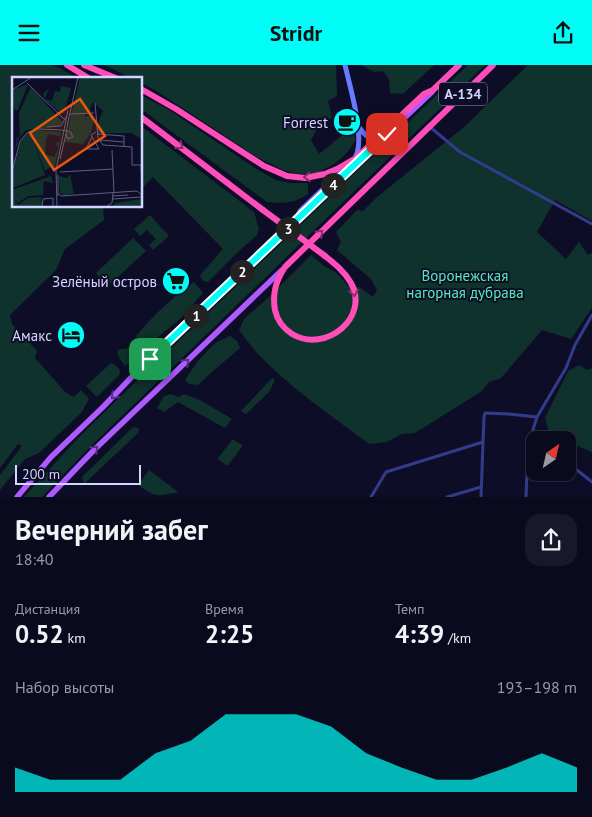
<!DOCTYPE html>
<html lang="ru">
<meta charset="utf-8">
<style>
:root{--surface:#0a0a1e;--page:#18182b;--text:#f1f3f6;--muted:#999aa4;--line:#2a2b3c;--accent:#00fef8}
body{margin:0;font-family:"PT Sans",sans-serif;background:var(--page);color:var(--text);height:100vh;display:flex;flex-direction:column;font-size:19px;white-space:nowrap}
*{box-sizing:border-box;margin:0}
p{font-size:16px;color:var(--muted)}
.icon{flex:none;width:28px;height:28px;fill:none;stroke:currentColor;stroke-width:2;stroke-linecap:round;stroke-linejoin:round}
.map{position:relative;height:432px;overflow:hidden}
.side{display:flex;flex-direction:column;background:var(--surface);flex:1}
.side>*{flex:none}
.needle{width:32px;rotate:34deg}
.tools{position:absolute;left:526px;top:366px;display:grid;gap:10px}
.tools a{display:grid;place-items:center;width:50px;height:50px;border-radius:10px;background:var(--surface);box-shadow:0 1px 4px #0004,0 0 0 1px var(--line);font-size:25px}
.scale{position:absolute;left:15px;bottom:12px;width:126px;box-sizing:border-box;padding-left:5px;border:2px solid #d3d4ff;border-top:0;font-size:14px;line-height:18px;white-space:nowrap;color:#d3d4ff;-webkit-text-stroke:4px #0e0d28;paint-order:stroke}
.pin{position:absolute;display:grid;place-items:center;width:42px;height:42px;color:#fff;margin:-21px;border-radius:10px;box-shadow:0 2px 8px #0006}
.km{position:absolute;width:25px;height:25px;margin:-12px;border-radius:50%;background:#222;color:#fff;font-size:14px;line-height:25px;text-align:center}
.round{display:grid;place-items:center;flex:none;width:52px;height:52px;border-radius:15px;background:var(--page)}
.summary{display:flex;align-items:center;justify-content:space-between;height:85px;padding:0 15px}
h1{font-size:28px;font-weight:800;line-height:38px}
.figures{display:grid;grid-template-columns:repeat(3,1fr);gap:8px;height:85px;padding:5px 15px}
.figures div{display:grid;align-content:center}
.figures b{font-size:25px;font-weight:800}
.figures small{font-size:14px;font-weight:400}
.figures p{font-size:14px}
.chart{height:140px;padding:10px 15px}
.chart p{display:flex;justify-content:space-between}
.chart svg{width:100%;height:90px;margin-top:5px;fill:var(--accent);opacity:.7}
header{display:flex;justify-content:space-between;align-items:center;height:65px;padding:0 15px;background:var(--accent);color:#111;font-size:22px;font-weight:800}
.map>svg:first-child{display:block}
</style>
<header><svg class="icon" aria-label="menu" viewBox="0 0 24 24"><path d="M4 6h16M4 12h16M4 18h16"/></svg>Stridr<svg class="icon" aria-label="share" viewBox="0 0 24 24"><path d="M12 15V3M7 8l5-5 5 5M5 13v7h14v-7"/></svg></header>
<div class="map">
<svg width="592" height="432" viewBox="0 0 592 432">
<rect width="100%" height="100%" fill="#0e0d28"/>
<path fill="#0f322d" d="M 0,0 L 50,0 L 60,3 L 78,14 L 14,14 L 14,141 L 103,141 L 104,155 L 65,184 L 56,205 L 10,250 L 12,259 L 37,286 L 35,293 L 65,327 L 74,332 L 81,325 L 89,334 L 82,347 L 39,388 L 25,394 L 0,425 L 0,410 L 22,381 L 18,379 L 0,403 Z
M 105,0 L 336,0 L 337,31 L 328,36 L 332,52 L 317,64 L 311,75 L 319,89 L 345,68 L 351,64 L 356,74 C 351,84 343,93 334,99 C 329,102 324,103 320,108 L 299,109 L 283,105 L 257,92 L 155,25 L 141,18 L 141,14 L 132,14 Z
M 361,0 L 434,0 L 403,29 L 390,28 L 389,14 L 383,6 L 374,7 Z
M 468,0 L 485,0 L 89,383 L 42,432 L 24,432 L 78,373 L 122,330 Z
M 528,0 L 592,0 L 592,156 L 555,135 L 537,167 L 566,194 L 579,177 L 588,190 L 592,188 L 592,243 L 571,274 L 542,265 L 501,313 L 489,317 L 482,326 L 415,368 L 402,369 L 387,377 L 369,379 C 332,351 293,325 261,292 C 253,284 246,274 239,265 L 244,254 L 270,231 L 311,190 L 324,201 L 337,208 L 347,220 L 359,222 L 373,232 L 377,225 L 371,214 L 337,185 L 341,177 L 336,167 L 357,145 L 363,146 L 376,133 L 464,62 Z
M 141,30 L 169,45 L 258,105 L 276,115 L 290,118 L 308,118 L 308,129 C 294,138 284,139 267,137 L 141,44 Z
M 141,61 L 254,147 L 259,164 L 257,170 L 239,186 L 208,217 L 203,216 L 200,210 L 223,184 L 153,112 L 141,124 Z
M 150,150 L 169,171 L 153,185 L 149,180 L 156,174 L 147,165 L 140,171 L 134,164 Z
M 133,173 L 146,186 L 107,222 L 96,208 Z
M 194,217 L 203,228 L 180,254 L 146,282 L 141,281 L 136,271 C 153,251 172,232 194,217 Z
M 230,271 L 237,276 L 240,283 L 213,306 L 198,320 L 189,319 L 185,315 L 197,297 L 215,278 Z
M 132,281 L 137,283 L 140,288 L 139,291 L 125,301 L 120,294 L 117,287 L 120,284 L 124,284 Z
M 111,298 C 116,301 120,302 120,309 L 97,332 L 86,321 Z
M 579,300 L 587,305 L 592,303 L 592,387 L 568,377 L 568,375 L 564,375 L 550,370 L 545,353 L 568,306 Z
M 272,313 L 275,315 L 269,327 L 246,349 L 241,346 Z
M 171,329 L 179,332 L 184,329 L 200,335 L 232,354 L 225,363 L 178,337 L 164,347 L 157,343 L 164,331 Z
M 133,362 L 139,363 L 138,368 L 84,419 L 82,412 Z
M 232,375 L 234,375 L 242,380 L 242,382 L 228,400 L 226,400 L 219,395 L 218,393 Z
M 149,405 L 178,427 C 155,432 156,432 138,420 Z"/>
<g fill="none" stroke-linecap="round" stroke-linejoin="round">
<path stroke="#333b8b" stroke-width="3" d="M 430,62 L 460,87 L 592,159
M 568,398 L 592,417
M 371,432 L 386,407 L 483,377
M 447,432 L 481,422
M 481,432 L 484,351 L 485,348 L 509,349 L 537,352
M 526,432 L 527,407 L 531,371 L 537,352 L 566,303 L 575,280 L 592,250"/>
<path stroke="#6a79ff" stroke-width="5" d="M 345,0 C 350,22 365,71 356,91
M 359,62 C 364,69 368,75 377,72
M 297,154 L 300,146 L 349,99"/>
<path stroke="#ad5aff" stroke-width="5.5" d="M 17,432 L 51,392 L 103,342 L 149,294 L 432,27
M 49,432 L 94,385 L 282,205"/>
<path stroke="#ff4eb9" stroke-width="6" d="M 67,0 L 90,14
M 84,0 L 118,14
M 141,24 L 176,44 L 264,101 L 287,111 L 305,113 L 325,109 L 337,104 L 356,93 L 424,29 L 433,25 L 459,0
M 141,52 L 263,145
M 325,191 C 335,199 345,207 351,218 C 370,252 326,289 292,269 C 283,263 277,255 275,245 C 272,228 276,216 285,202 L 493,0"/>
<path stroke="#ff4eb9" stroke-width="6" d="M 263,145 L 325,191"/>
</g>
<defs><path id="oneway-chevron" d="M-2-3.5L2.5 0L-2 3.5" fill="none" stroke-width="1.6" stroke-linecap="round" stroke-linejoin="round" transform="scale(1.25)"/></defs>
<g stroke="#862e70">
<use href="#oneway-chevron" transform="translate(180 81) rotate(38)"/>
<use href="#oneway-chevron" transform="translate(307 112) rotate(177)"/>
<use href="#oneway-chevron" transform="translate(320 168) rotate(-45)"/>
<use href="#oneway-chevron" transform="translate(354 228) rotate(81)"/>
</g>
<g stroke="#563089">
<use href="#oneway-chevron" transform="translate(186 297) rotate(-44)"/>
<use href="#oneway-chevron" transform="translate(114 331) rotate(134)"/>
<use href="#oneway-chevron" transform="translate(95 384) rotate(-44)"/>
</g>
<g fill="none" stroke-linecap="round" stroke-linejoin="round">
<defs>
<path id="route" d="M 150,294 L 387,69"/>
</defs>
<use href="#route" stroke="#fff" stroke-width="10"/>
<use href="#route" stroke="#00fef8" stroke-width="6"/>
</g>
<defs>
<symbol id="cafe-disc" viewBox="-11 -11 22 22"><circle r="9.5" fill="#00fef8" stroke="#0e0d28"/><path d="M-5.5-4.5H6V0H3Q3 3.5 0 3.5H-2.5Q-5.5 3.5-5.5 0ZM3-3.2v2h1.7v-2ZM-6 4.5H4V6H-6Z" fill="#111"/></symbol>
<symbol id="supermarket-disc" viewBox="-11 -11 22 22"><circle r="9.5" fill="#00fef8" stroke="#0e0d28"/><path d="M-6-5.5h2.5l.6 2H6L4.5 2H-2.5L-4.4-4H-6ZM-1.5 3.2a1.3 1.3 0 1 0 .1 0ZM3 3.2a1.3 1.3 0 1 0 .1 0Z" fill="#111"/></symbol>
<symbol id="hotel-disc" viewBox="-11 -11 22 22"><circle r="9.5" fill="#00fef8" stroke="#0e0d28"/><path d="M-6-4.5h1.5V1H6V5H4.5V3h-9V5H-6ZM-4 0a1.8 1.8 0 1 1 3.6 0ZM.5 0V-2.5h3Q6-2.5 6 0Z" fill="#111"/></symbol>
</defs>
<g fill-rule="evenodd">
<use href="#cafe-disc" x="331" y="41" width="32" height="32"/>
<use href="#supermarket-disc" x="160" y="200" width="32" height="32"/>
<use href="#hotel-disc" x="55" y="254" width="32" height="32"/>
</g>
<g text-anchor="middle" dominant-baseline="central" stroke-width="4" stroke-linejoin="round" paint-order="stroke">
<rect fill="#0e0d28" stroke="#9898be" stroke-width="1" x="439" y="17.5" width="48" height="23" rx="4"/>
<g font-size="14" font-weight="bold" fill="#d3d4ff">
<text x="463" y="29">А-134</text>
</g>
<g font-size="15" fill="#d3d4ff" stroke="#0e0d28" text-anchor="end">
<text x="328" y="57">Forrest</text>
<text x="157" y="216">Зелёный остров</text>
<text x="52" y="270">Амакс</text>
</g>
<g font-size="15" fill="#53ecb2" stroke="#0e0d28">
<text x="465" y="210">Воронежская<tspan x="465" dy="17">нагорная дубрава</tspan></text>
</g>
</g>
<g transform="translate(12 12)">
<rect width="130" height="130" fill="#0e0d28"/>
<path d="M 68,0 L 130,0 L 130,62 L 119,56 L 86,56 L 84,50 L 91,34 L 81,25 L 77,35 L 73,36 L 73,40 L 79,38 L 82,41 L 79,56 L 71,67 L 53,65 L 55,54 L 63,54 L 57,53 L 57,48 ZM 16,7 L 6,33 L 4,34 L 0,28 L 0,13 ZM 49,9 L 59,11 L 52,36 L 47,35 L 34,23 L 31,17 L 37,11 L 33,22 L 40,24 L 43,14 L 48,15 ZM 19,10 L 50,45 L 48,49 L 14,53 L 5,64 L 6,66 L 3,74 L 5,59 L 6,62 L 8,59 L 7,36 ZM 26,53 L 49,55 L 48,63 L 47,59 L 37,57 L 34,62 L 33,77 L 42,80 L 46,72 L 44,66 L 48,64 L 42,94 L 40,89 L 33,94 L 22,65 L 33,98 L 1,111 L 0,97 L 9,64 L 15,56 ZM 58,97 L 62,117 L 52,118 L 48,116 L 47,99 L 55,101 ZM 39,99 L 41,106 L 32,104 L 31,118 L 16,119 L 6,126 L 2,121 L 6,128 L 16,121 L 29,120 L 30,130 L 0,130 L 0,113 ZM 130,122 L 130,130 L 100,130 L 103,126 Z" fill="#0f322d"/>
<path fill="none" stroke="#5d5d7e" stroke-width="1" d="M 15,6 L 53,43M 0,13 L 20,0M 83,26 L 86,61 L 91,68 L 120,70 L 120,88 L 129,88 L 130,111M 58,37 L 82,36M 35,50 L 49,49 L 54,40M 85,57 L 112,59 L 112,70M 80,60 L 74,72 L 87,72 L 79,58 L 84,55M 88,63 L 112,65M 100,73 L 102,116M 48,82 L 54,57M 0,95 L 8,64 L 16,55 L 25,52 L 29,52 L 48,53 L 56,54 L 58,54 L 61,60 L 56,62 L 54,57 L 56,45 L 66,0M 48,95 L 101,92M 46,98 L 46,119M 46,116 L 49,119 L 125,114 L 130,118M 101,119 L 116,118M 101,122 L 129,120M 30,130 L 31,122 L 41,121 L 41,130M 45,130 L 44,93 L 56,33M 94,130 L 100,126 L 101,116"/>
<path fill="#e8590c" fill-opacity="0.15" stroke="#e8590c" stroke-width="2.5" d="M 68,22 L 93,59 L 42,93 L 18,56 Z"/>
<rect width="130" height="130" fill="none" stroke="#d3d4ff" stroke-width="2.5"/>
</g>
</svg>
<div class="tools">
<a><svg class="needle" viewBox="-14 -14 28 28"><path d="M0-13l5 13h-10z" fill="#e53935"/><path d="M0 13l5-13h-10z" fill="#999aa4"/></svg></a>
</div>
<div class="scale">200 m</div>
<div class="pin" style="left:150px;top:294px;background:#1e9e55"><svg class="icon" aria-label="arrive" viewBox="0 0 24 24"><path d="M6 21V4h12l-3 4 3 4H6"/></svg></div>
<div class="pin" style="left:387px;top:69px;background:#d93025"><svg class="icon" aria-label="check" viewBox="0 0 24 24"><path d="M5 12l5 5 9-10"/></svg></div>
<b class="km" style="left:196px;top:251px">1</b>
<b class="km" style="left:242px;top:207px">2</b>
<b class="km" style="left:288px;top:164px">3</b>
<b class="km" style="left:333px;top:120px">4</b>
</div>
<section class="side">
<div class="summary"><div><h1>Вечерний забег</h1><p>18:40</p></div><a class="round"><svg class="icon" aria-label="share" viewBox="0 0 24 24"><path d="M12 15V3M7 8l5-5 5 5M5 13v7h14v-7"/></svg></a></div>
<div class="figures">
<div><p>Дистанция</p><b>0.52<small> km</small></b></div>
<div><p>Время</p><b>2:25</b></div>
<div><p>Темп</p><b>4:39<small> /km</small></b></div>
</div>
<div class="chart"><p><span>Набор высоты</span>193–198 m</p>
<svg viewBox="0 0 160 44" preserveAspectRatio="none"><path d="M0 44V32L10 38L20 38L30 38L40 25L50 19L60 6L70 6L80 6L90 12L100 25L110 32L120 38L130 38L140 32L150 25L160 32V44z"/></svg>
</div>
</section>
